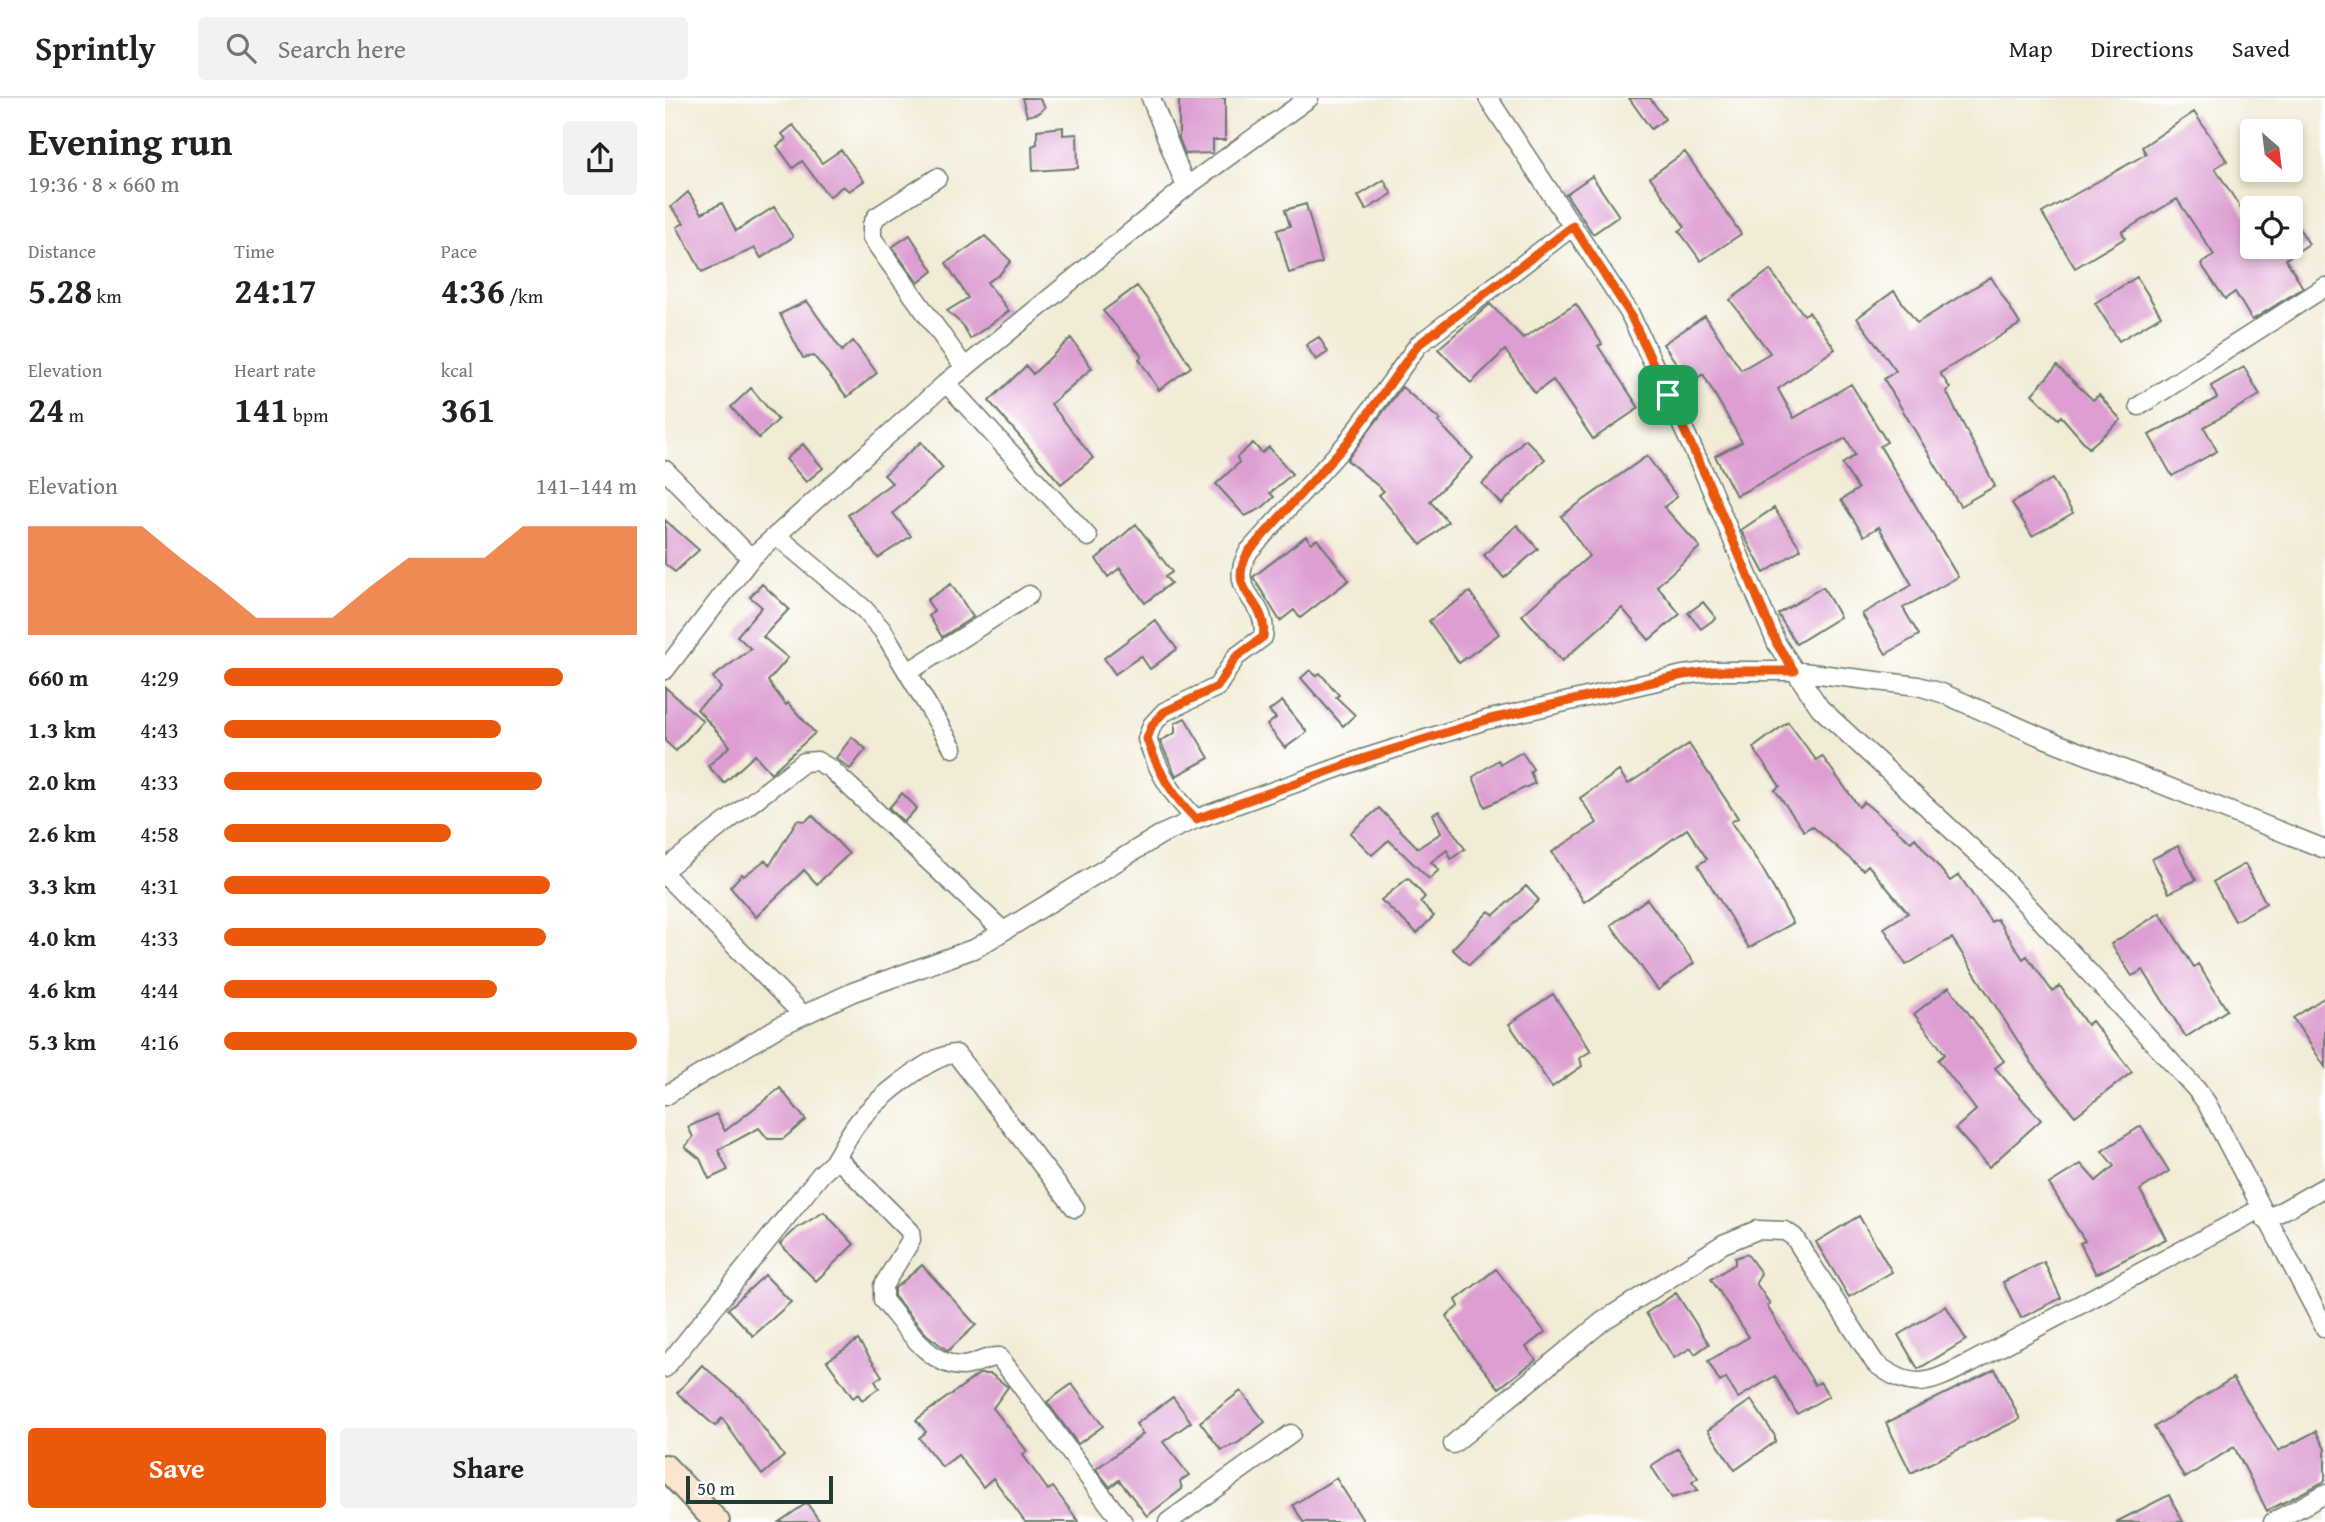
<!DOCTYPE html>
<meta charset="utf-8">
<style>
:root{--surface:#fff;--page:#f2f2f2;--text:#222;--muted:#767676;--line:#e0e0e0;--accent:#ea580c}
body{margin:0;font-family:"Gentium Book Plus",serif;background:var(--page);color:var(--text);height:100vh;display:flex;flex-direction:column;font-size:26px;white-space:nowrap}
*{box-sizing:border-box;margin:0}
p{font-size:23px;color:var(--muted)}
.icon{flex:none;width:38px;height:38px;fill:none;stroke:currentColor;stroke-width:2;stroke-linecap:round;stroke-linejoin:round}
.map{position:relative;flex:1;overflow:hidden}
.side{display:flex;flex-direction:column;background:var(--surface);width:665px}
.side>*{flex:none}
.needle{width:46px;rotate:152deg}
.controls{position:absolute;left:1575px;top:21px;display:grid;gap:14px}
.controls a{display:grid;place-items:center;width:63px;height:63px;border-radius:7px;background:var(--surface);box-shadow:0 4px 10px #0003;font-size:35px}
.scale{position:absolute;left:21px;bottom:18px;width:147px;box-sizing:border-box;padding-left:7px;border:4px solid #1f3d34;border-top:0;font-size:19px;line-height:24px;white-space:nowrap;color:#1f3d34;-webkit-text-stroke:5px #fff;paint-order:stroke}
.pin{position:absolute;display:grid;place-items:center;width:60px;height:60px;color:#fff;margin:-30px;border-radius:14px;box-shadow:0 4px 10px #0006}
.round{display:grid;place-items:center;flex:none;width:74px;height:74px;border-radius:7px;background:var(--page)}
.summary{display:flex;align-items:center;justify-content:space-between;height:119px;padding:0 28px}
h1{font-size:38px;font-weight:700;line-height:52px}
.metrics{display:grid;grid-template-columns:repeat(3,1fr);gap:10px;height:119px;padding:7px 28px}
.metrics div{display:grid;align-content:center}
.metrics b{font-size:35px;font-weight:700}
.metrics small{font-size:19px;font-weight:400}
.metrics p{font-size:19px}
.chart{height:196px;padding:14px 28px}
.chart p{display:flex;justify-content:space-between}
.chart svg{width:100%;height:126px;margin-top:7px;fill:var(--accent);opacity:.7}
.action{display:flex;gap:14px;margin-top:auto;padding:14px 28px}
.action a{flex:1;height:80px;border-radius:7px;background:var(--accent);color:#fff;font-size:28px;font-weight:700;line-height:80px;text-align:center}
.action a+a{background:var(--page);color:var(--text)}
ul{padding:0 28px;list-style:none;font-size:23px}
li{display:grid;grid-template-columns:112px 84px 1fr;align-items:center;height:52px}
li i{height:18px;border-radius:9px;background:var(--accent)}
header{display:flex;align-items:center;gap:42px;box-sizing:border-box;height:98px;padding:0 35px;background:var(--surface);border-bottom:2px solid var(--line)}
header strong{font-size:33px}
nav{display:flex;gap:38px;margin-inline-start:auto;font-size:24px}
.search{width:490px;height:63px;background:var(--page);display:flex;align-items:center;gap:18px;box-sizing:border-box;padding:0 24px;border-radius:7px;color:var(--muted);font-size:26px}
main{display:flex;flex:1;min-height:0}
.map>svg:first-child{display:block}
</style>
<header>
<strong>Sprintly</strong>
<div class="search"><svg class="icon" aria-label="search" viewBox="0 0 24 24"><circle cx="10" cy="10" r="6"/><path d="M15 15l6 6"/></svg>Search here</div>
<nav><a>Map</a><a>Directions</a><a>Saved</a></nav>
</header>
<main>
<section class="side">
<div class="summary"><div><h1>Evening run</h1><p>19:36 · 8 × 660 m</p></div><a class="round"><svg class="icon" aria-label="share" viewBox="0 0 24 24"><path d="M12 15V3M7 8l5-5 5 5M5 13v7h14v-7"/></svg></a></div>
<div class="metrics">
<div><p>Distance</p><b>5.28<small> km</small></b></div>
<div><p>Time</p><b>24:17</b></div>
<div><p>Pace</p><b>4:36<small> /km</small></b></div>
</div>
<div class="metrics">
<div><p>Elevation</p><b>24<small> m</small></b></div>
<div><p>Heart rate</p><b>141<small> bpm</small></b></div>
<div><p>kcal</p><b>361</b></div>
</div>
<div class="chart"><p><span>Elevation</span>141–144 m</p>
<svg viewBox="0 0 160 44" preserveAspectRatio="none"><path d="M0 44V6L10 6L20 6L30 6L40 17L50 27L60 38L70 38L80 38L90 27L100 17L110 17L120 17L130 6L140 6L150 6L160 6V44z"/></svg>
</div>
<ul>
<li><b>660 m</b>4:29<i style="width:82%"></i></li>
<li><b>1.3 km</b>4:43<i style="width:67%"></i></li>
<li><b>2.0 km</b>4:33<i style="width:77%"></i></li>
<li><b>2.6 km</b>4:58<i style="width:55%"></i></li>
<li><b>3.3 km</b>4:31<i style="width:79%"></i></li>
<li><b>4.0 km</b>4:33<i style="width:78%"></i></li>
<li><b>4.6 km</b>4:44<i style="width:66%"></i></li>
<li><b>5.3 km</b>4:16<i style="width:100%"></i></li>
</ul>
<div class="action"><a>Save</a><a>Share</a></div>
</section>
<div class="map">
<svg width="1660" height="1424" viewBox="0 0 1660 1424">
<rect width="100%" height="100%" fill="#fff"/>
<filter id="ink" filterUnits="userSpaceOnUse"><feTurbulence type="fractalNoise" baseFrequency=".0143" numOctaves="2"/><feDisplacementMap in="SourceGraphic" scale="14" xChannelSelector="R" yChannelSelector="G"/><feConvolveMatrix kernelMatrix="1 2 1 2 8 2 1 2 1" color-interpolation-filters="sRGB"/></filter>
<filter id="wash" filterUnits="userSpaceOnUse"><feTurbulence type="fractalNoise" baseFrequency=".00686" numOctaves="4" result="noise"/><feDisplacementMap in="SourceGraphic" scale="28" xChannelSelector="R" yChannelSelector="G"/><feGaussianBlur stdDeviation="1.57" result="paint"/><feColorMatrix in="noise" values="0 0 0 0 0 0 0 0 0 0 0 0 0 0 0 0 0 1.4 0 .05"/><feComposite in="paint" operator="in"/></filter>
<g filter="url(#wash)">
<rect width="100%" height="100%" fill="#f2ebd5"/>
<g id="blocks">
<path fill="#dd9ed1" d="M 357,0 L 374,0 L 380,9 L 374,15 L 362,18 Z
M 514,0 L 560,0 L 560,42 L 548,42 L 548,55 L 520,56 L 514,40 Z
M 964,0 L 985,0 L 1000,21 L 986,31 Z
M 1529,14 L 1562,63 L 1550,70 L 1587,128 L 1587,149 L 1626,149 L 1626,118 L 1644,146 L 1621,161 L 1638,190 L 1587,222 L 1570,194 L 1560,201 L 1536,166 L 1549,157 L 1512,101 L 1457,134 L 1460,140 L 1410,170 L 1377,115 L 1481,56 L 1477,49 Z
M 128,27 L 157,65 L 176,52 L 199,83 L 184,93 L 178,88 L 164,99 L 137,63 L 128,70 L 112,48 L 121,41 L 117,36 Z
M 398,29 L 398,37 L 412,36 L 413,70 L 368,73 L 367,48 L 372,46 L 372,32 Z
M 1020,54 L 1076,136 L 1036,163 L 1014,133 L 1020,129 L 985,79 Z
M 927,78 L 954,118 L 928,136 L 901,96 Z
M 719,82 L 727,96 L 701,112 L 693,98 Z
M 23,94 L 37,115 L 57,105 L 71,133 L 109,109 L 128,139 L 96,160 L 90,150 L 37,174 L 12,129 L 19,125 L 6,109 Z
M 641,106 L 657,165 L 624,175 L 612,132 L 625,128 L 620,112 Z
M 245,137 L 268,173 L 253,185 L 227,149 Z
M 320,138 L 346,163 L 334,177 L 322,184 L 344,213 L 305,241 L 298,227 L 282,213 L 303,200 L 281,165 Z
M 1105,172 L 1139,217 L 1144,214 L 1170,251 L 1113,291 L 1129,320 L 1186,286 L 1222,344 L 1215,348 L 1293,479 L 1238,510 L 1254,537 L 1221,556 L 1197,516 L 1247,487 L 1214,429 L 1199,438 L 1176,402 L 1193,391 L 1177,366 L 1190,357 L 1181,340 L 1071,398 L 1050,358 L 1077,344 L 1038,276 L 1025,285 L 998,246 L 1040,218 L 1076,272 L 1105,255 L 1065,202 Z
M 1326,179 L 1355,226 L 1275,275 L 1285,290 L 1281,293 L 1330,388 L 1295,408 L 1219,281 L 1231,273 L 1192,220 L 1229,193 L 1252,225 Z
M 1472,179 L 1496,218 L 1454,243 L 1430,205 Z
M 472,188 L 494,217 L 526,269 L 494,292 L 474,261 L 477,258 L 438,213 Z
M 142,203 L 177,253 L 188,243 L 212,275 L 182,299 L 149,258 L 138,260 L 115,216 Z
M 825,206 L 858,240 L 911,206 L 937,246 L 933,248 L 974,310 L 928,341 L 888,282 L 870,295 L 840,252 L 806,285 L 773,251 Z
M 654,239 L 663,254 L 651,262 L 641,247 Z
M 406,240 L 427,270 L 386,306 L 428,360 L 396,386 L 324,303 L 361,268 L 368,276 Z
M 1392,268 L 1428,302 L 1434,297 L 1456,322 L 1424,350 L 1396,318 L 1393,321 L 1367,296 Z
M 1579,269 L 1595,297 L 1539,329 L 1552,353 L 1507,378 L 1484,337 L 1552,300 L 1546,288 Z
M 737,289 L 775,322 L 773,324 L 808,360 L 765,403 L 783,424 L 756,447 L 714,397 L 719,393 L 682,362 Z
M 86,290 L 113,322 L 94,340 L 66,309 Z
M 860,341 L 880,361 L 837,406 L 817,386 Z
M 256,344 L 278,370 L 228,415 L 246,438 L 213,460 L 183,417 L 227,385 L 219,377 Z
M 588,345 L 597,355 L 604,349 L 627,376 L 605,395 L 609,399 L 597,410 L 580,418 L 551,386 L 574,365 L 572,359 Z
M 138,346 L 158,370 L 141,384 L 121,361 Z
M 982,358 L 1012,399 L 999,409 L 1035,449 L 992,488 L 1015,516 L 984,542 L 957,510 L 897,563 L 857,517 L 924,458 L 896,418 Z
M 1387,381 L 1408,415 L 1367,438 L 1347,405 Z
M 1109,410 L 1136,451 L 1099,475 L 1076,432 Z
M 0,422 L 34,452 L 10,474 L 0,466 Z
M 471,426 L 507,474 L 500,479 L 506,485 L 480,505 L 455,470 L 443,479 L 431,461 Z
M 852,427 L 873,451 L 839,480 L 819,457 Z
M 641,438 L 646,445 L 652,441 L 684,482 L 635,520 L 629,512 L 615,523 L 588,479 Z
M 97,486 L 124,511 L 98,539 L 123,560 L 103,583 L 121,607 L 123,605 L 150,635 L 106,675 L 90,657 L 59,685 L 43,668 L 65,648 L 32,611 L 56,590 L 48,579 L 86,551 L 72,538 L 97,509 L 85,499 Z
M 286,486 L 308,519 L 277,539 L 264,518 L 269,513 L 262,502 Z
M 1158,489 L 1175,519 L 1131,546 L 1113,516 Z
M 805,494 L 834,536 L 794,565 L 764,523 Z
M 1038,504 L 1051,520 L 1036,531 L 1023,515 Z
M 490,522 L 512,551 L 485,571 L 476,558 L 450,576 L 439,560 Z
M 645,572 L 651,578 L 655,575 L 674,597 L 671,599 L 690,617 L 678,628 L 636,580 Z
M 0,589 L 38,623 L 11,653 L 0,643 Z
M 617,603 L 642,634 L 620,650 L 602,627 L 611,620 L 604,613 Z
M 520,620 L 544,660 L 511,678 L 495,643 L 510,635 L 510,625 Z
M 1123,624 L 1151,662 L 1157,658 L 1194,709 L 1199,704 L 1246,744 L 1250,740 L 1285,783 L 1294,777 L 1326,824 L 1332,821 L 1358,861 L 1362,858 L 1387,893 L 1395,888 L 1422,927 L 1427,923 L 1467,974 L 1410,1018 L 1367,965 L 1287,840 L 1241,867 L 1219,830 L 1243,815 L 1203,767 L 1198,772 L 1147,728 L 1139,733 L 1110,692 L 1115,688 L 1088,650 Z
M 187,639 L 201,651 L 185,671 L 171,660 Z
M 1024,646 L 1073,720 L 1066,724 L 1097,770 L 1128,825 L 1084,850 L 1033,767 L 1042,761 L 1022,731 L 919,804 L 887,754 L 932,725 L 915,700 L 954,673 L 963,686 Z
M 857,654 L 868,671 L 865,674 L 870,685 L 820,709 L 808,679 L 833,662 L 836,666 Z
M 237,695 L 252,710 L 239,724 L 224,710 Z
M 714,710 L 753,750 L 776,735 L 768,716 L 774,713 L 800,751 L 786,761 L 782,752 L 766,764 L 774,772 L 764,781 L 724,742 L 707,757 L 685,735 Z
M 147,717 L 184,756 L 152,786 L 139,772 L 91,819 L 65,789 L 77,776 L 79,778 L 100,762 L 105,767 L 132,722 L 141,723 Z
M 1513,748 L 1531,782 L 1504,795 L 1487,761 Z
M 1580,766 L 1601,805 L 1570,823 L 1548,784 Z
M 743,780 L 760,799 L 755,804 L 769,818 L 752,835 L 716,802 Z
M 861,788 L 874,802 L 804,867 L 787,851 L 824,813 L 829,817 Z
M 982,801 L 1029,865 L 993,892 L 946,827 Z
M 1495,815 L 1529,869 L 1533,866 L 1562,912 L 1521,939 L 1478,872 L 1467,878 L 1446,846 Z
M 1284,889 L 1339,963 L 1330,970 L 1376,1022 L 1324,1069 L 1290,1031 L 1311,1012 L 1273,962 L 1280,956 L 1249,916 Z
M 888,896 L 926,953 L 915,960 L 917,968 L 887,989 L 844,926 Z
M 1660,899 L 1660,969 L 1628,920 Z
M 115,990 L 141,1022 L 118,1041 L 103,1041 L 94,1030 L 53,1052 L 63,1072 L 44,1081 L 35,1061 L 20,1049 L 28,1039 L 23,1029 L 51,1016 L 60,1033 Z
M 1476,1028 L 1504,1073 L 1475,1092 L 1501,1141 L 1431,1176 L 1415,1145 L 1420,1143 L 1384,1086 L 1416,1066 L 1431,1083 L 1449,1068 L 1437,1053 Z
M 159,1114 L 189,1146 L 151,1183 L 115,1146 L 132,1130 Z
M 1194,1118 L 1227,1174 L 1184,1199 L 1151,1144 Z
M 1082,1156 L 1096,1175 L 1091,1185 L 1105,1206 L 1102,1208 L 1150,1287 L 1155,1284 L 1164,1298 L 1132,1316 L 1110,1278 L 1073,1300 L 1061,1280 L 1055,1284 L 1043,1263 L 1084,1239 L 1046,1181 L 1070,1166 L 1070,1160 Z
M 1379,1164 L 1396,1200 L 1356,1220 L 1338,1184 Z
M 257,1167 L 311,1227 L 283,1253 L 261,1236 L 229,1198 L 229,1191 Z
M 831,1171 L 880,1234 L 861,1249 L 871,1262 L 834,1290 L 803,1252 L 781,1218 L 794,1208 L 791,1202 Z
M 100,1177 L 126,1204 L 88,1238 L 63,1211 Z
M 1011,1195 L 1044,1246 L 1030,1256 L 1026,1250 L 1009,1260 L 981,1215 Z
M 1281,1208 L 1301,1242 L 1253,1271 L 1233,1237 Z
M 193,1242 L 217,1278 L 210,1283 L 214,1290 L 197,1302 L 193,1296 L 188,1300 L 162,1263 Z
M 37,1267 L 77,1301 L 119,1358 L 97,1377 L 57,1320 L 50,1328 L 12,1295 Z
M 1330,1271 L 1355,1321 L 1246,1375 L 1221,1325 Z
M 314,1276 L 326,1276 L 343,1289 L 328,1310 L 362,1353 L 358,1357 L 383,1392 L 388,1389 L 414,1424 L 360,1424 L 328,1380 L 318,1389 L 293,1357 L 277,1369 L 254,1340 L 261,1334 L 251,1322 Z
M 1568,1280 L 1613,1353 L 1651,1333 L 1660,1351 L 1660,1383 L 1602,1413 L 1569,1349 L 1520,1380 L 1489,1329 Z
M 407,1286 L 438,1328 L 413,1346 L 382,1304 Z
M 576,1293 L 600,1324 L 573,1345 L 556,1352 L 535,1324 Z
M 508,1299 L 526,1324 L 498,1344 L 524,1377 L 515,1383 L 517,1391 L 482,1418 L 454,1382 L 445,1389 L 431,1371 L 478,1336 L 471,1326 Z
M 1086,1302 L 1110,1338 L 1110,1344 L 1070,1372 L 1043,1332 Z
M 1013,1350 L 1033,1380 L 1027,1384 L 1033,1392 L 1007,1400 L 986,1368 Z
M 671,1380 L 699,1424 L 638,1424 L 628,1407 Z
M 1504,1397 L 1518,1424 L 1451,1424 Z
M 142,1405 L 155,1424 L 114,1424 Z"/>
</g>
</g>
<g filter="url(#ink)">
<use href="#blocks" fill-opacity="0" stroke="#697a6c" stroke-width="2"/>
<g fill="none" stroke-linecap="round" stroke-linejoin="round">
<defs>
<path id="street" d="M 486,0 L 521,89
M 823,0 L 964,214 L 1041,379 L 1112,546 L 1155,610 L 1327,769 L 1531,991 L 1541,1004 L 1660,1230
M 272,80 L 211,119 L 207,127 L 207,140 L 300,270
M 281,285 L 423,439
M 1474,308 L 1660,189
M 0,372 L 86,460
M 111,437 L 199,511 L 218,533 L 288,650
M 0,572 L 86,460 L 281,285 L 521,89 L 644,0
M 243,574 L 364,497
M 531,721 C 506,696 493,673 482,641 L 487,627 L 499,614 L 552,589 L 571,559 L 598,539 C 605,501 559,496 584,453 L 682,345 L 753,247 L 908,128
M 0,771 L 139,664 L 152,663 L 166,671 L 337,832
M 0,777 L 138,917
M 0,998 L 115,928 L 188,894 L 311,850 L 495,737 L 531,721 L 700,660 L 821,622 L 1018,577 L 1049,573 L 1129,573 L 1253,588 L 1277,595 L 1374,638 L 1660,751
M 168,1065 C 177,1051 184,1035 194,1023 C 209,1004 268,954 291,956 L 410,1110
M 1601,1122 L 1660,1089
M 0,1270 L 156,1076 L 168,1065 L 177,1065 L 245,1133 L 246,1142 L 218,1188 L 218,1202 C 238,1225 264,1268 297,1268 C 310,1268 320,1258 334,1259 C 377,1313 414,1370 458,1424
M 788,1346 L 938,1223 L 1058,1146 L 1092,1132 L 1120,1133 L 1129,1139 L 1210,1265 C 1249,1295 1264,1285 1305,1265 L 1595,1111
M 503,1424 L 626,1336
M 1608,1424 L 1660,1396"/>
<path id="secondary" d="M 0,1369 L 52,1424"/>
</defs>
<use href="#street" stroke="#697a6c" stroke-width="21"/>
<use href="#secondary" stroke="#697a6c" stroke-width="28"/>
<use href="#street" stroke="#fff" stroke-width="18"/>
<use href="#secondary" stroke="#fce5cf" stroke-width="24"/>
</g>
</g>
<g fill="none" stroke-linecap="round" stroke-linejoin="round" filter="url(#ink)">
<defs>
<path id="route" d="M 908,128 L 964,214 L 1041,379 L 1112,546 L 1129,573 L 1049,573 L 1018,577 L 821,622 L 700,660 L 531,721 C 506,696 493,673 482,641 L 487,627 L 499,614 L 552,589 L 571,559 L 598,539 C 605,501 558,496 584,453 L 682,345 L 753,247 Z"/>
</defs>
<use href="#route" stroke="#fff" stroke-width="14"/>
<use href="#route" stroke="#ea580c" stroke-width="9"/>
</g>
</svg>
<div class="controls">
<a><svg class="needle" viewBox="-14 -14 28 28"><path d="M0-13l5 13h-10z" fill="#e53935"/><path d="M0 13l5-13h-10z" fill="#767676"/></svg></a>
<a><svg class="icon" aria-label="locate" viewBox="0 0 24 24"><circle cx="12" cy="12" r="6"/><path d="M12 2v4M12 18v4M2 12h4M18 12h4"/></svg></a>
</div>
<div class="scale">50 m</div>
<div class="pin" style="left:1003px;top:297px;background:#1e9e55"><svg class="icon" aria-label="arrive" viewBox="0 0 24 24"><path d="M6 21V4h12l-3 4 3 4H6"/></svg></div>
</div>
</main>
